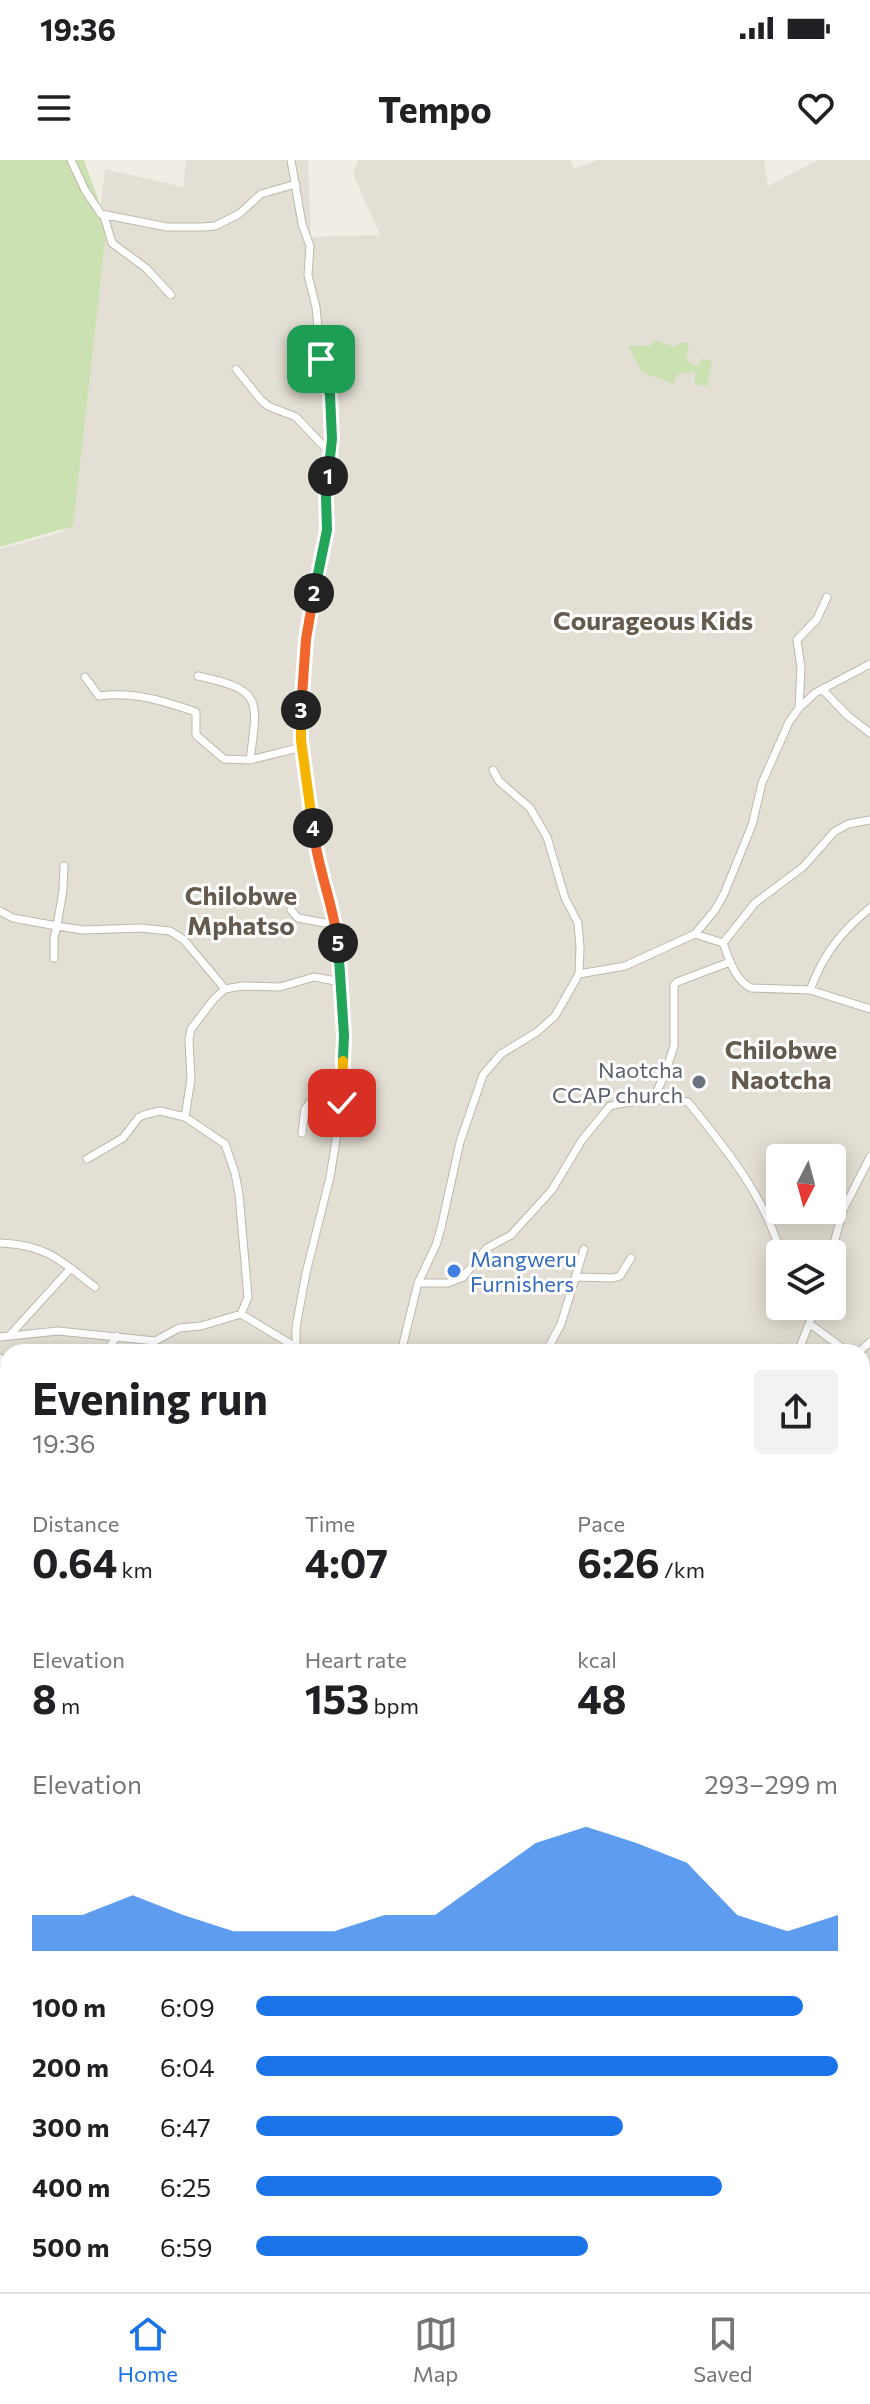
<!DOCTYPE html>
<meta charset="utf-8">
<style>
:root{--surface:#fff;--page:#f2f2f2;--text:#202124;--muted:#757577;--line:#e0e0e0;--accent:#1a73e8}
body{margin:0;font-family:Commissioner,sans-serif;background:var(--page);color:var(--text);height:100vh;display:flex;flex-direction:column;font-size:30px;white-space:nowrap}
*{box-sizing:border-box;margin:0}
p{font-size:26px;color:var(--muted)}
.icon{flex:none;width:44px;height:44px;fill:none;stroke:currentColor;stroke-width:2;stroke-linecap:round;stroke-linejoin:round}
.map{position:relative;flex:1;overflow:hidden}
.sheet{position:absolute;left:0px;top:1184px;width:870px;height:948px;display:flex;flex-direction:column;background:var(--surface);border-radius:24px 24px 0 0;box-shadow:0 4px 20px #0003}
.sheet>*{flex:none}
.needle{width:52px;rotate:186deg}
.fabs{position:absolute;left:766px;top:984px;display:grid;gap:16px}
.fabs a{display:grid;place-items:center;width:80px;height:80px;border-radius:8px;background:var(--surface);box-shadow:0 4px 20px #0003;font-size:40px}
.pin{position:absolute;display:grid;place-items:center;width:68px;height:68px;color:#fff;margin:-34px;border-radius:16px;box-shadow:0 4px 12px #0006}
.km{position:absolute;width:40px;height:40px;margin:-20px;border-radius:50%;background:#222;color:#fff;font-size:22px;line-height:40px;text-align:center}
.round{display:grid;place-items:center;flex:none;width:84px;height:84px;border-radius:8px;background:var(--page)}
.summary{display:flex;align-items:center;justify-content:space-between;height:136px;padding:0 32px}
h1{font-size:44px;font-weight:700;line-height:60px}
.stats{display:grid;grid-template-columns:repeat(3,1fr);gap:12px;height:136px;padding:8px 32px}
.stats div{display:grid;align-content:center}
.stats b{font-size:40px;font-weight:700}
.stats small{font-size:22px;font-weight:400}
.stats p{font-size:22px}
.chart{height:224px;padding:16px 32px}
.chart p{display:flex;justify-content:space-between}
.chart svg{width:100%;height:144px;margin-top:8px;fill:var(--accent);opacity:.7}
ul{padding:0 32px;list-style:none;font-size:26px}
li{display:grid;grid-template-columns:128px 96px 1fr;align-items:center;height:60px}
li i{height:20px;border-radius:10px;background:var(--accent)}
.status{display:flex;justify-content:space-between;align-items:center;height:56px;padding:0 40px;background:var(--surface);direction:ltr}
.status svg{height:22px;fill:currentColor}
header{display:flex;justify-content:space-between;align-items:center;height:104px;padding:0 32px;background:var(--surface);font-size:36px;font-weight:700}
.tab-bar{display:flex;justify-content:space-around;align-items:center;height:112px;border-top:2px solid var(--line);background:var(--surface);font-size:22px;color:var(--muted)}
.tab-bar a{display:grid;justify-items:center;gap:4px}
.tab-bar .current{color:var(--accent)}
.map>svg:first-child{display:block}
</style>
<div class="status"><b>19:36</b><svg viewBox="0 0 49 12"><path d="M0 12V9h3v3zM5 12V6h3v6zM10 12V3h3v9zM15 12V0h3v12zM26 1h20v11H26zM47 4h2v5h-2z"/></svg></div>
<header><svg class="icon" aria-label="menu" viewBox="0 0 24 24"><path d="M4 6h16M4 12h16M4 18h16"/></svg>Tempo<svg class="icon" aria-label="heart" viewBox="0 0 24 24"><path d="M12 20l-8-8c-3-5 5-10 8-4 3-6 11-1 8 4z"/></svg></header>
<div class="map">
<svg width="870" height="2132" viewBox="0 0 870 2132">
<rect width="100%" height="100%" fill="#f0ede5"/>
<path fill="#e4dfd4" fill-rule="evenodd" d="M 186,0 L 308,0 L 311,77 L 380,75 L 353,14 L 358,0 L 571,0 L 574,9 L 597,0 L 764,0 L 768,26 L 818,0 L 870,0 L 870,2132 L 0,2132 L 0,389 L 63,372 L 105,9 L 183,27 ZM 780,998 L 832,998 L 832,1050 L 780,1050 ZM 780,1094 L 832,1094 L 832,1146 L 780,1146 ZM 8,1192 L 862,1192 L 862,2124 L 8,2124 Z"/>
<path fill="#cbe1b2" d="M 0,0 L 84,0 L 107,64 L 73,366 L 0,387 Z
M 655,180 L 675,187 L 681,182 L 689,183 L 686,201 L 699,207 L 701,199 L 712,201 L 707,226 L 695,224 L 695,211 L 678,214 L 673,224 L 642,212 L 628,186 L 650,186 Z"/>
<g fill="none" stroke-linecap="round" stroke-linejoin="round">
<path stroke="#a8cce7" stroke-width="2" d="M 862,1413 L 870,1411"/>
<defs>
<path id="minor" d="M 71,0 L 85,30 L 101,54 L 167,67 L 203,67 L 215,66 L 239,54 L 261,34 L 296,24
M 291,0 L 302,64 L 310,86 L 308,115 L 316,147 L 321,199 L 330,235 L 332,279 L 326,336 L 327,370 L 306,479 L 301,526 L 300,569 L 315,690 L 336,765 L 344,875 L 342,943 L 330,1017 L 306,1113 L 296,1167 L 296,1192
M 104,56 L 112,83 L 146,108 L 171,135
M 236,209 L 261,240 L 268,246 L 296,257 L 331,294
M 198,516 C 263,530 258,539 250,600
M 85,517 L 99,536 C 133,531 164,541 196,552 L 196,575 L 224,599 L 250,600 L 302,587
M 822,529 L 847,555 L 870,573
M 799,548 L 801,508 L 797,480 L 817,459 L 827,437
M 64,706 L 63,730 L 57,766 L 83,770 L 141,768 L 170,771 L 184,780 L 225,829
M 291,750 L 298,758 L 336,765
M 0,751 L 13,758 L 57,766 L 54,778 L 54,798
M 695,774 L 715,750 L 724,734 L 752,665 L 762,623 L 789,562 L 799,548 L 815,533 L 870,504
M 723,783 L 755,743 L 803,707 L 834,672 L 848,664 L 870,660
M 579,814 L 625,806 L 695,774 L 723,783 C 729,799 735,820 751,828 L 810,830 L 870,849
M 225,829 L 242,826 L 280,827 L 314,817 L 341,822
M 810,830 C 824,793 840,773 870,748
M 652,942 L 665,914 L 674,886 L 674,825 L 677,822 L 730,802
M 302,973 L 305,949 L 311,941 L 342,943
M 87,999 L 123,978 L 139,957 L 147,954 L 160,951 L 185,957 L 191,919 L 189,880 L 191,869 L 214,839 L 225,829
M 0,1083 C 47,1085 60,1100 95,1127
M 831,1094 L 843,1050 L 870,997
M 576,1117 L 613,1118 L 620,1116 L 631,1098
M 418,1123 L 448,1123 L 463,1117 L 487,1088 L 511,1075 L 552,1030 L 582,980 L 610,946 C 628,941 671,937 688,942 C 726,989 764,1035 781,1094
M 241,1154 L 294,1186
M 810,1164 L 848,1192
M 9,1176 L 71,1108
M 0,1177 L 58,1171 L 155,1181 L 179,1168 L 201,1166 L 241,1154 L 248,1137 L 239,1034 L 235,1013 L 225,984 L 185,957
M 106,1192 L 117,1176
M 401,1192 L 418,1123 L 436,1085 L 441,1068 L 460,982 L 483,915 L 501,894 L 537,872 L 555,856 L 579,814 L 580,787 L 578,763 L 565,738 L 547,677 L 530,648 L 499,621 L 493,610
M 546,1192 L 561,1164 L 584,1089
M 798,1192 L 816,1146
M 859,1192 L 870,1182
M 0,1198 L 8,1209
M 0,1273 L 8,1269
M 0,1343 L 8,1349
M 0,1378 L 8,1372
M 0,1535 L 2,1533 L 8,1536
M 862,1550 L 870,1553
M 862,1605 L 870,1610
M 0,1733 L 8,1730
M 0,1768 L 8,1794
M 862,1913 L 870,1914
M 0,1944 L 8,1928
M 0,2032 L 8,2048
M 862,2059 L 870,2061
M 46,2124 L 50,2132
M 145,2124 L 150,2132
M 229,2124 L 229,2132
M 488,2124 L 488,2132
M 298,2132 L 302,2124
M 740,2132 L 742,2124
M 865,2132 L 870,2119"/>
<path id="tertiary" d="M 862,1578 L 870,1559
M 655,2132 L 658,2124"/>
</defs>
<use href="#minor" stroke="#beb8ac" stroke-width="9"/>
<use href="#tertiary" stroke="#beb8ac" stroke-width="10"/>
<use href="#minor" stroke="#fff" stroke-width="7"/>
<use href="#tertiary" stroke="#fff" stroke-width="8"/>
</g>
<g fill="none" stroke-linecap="round" stroke-linejoin="round">
<defs>
<path id="split-1" d="M 321,199 L 330,235 L 332,279 L 328,316"/>
<path id="split-2" d="M 314,433 L 327,370 L 326,336 L 328,316"/>
<path id="split-3" d="M 301,550 L 306,479 L 314,433"/>
<path id="split-4" d="M 301,550 L 301,580 L 313,668"/>
<path id="split-5" d="M 313,668 C 317,707 333,743 338,783"/>
<path id="split-6" d="M 338,783 L 344,875 L 343,901"/>
<path id="split-7" d="M 342,943 L 343,901"/>
</defs>
<use href="#split-1" stroke="#fff" stroke-width="16"/>
<use href="#split-2" stroke="#fff" stroke-width="16"/>
<use href="#split-3" stroke="#fff" stroke-width="16"/>
<use href="#split-4" stroke="#fff" stroke-width="16"/>
<use href="#split-5" stroke="#fff" stroke-width="16"/>
<use href="#split-6" stroke="#fff" stroke-width="16"/>
<use href="#split-7" stroke="#fff" stroke-width="16"/>
<use href="#split-1" stroke="#22a559" stroke-width="10"/>
<use href="#split-2" stroke="#22a559" stroke-width="10"/>
<use href="#split-3" stroke="#f0652b" stroke-width="10"/>
<use href="#split-4" stroke="#f5b400" stroke-width="10"/>
<use href="#split-5" stroke="#f0652b" stroke-width="10"/>
<use href="#split-6" stroke="#22a559" stroke-width="10"/>
<use href="#split-7" stroke="#f5b400" stroke-width="10"/>
</g>
<circle fill="#6b7280" stroke="#fff" stroke-width="3" cx="699" cy="922" r="8"/>
<circle fill="#3f7fe0" stroke="#fff" stroke-width="3" cx="454" cy="1111" r="8"/>
<g text-anchor="middle" dominant-baseline="central" stroke-width="6" stroke-linejoin="round" paint-order="stroke">
<g font-size="22" fill="#5b616d" stroke="#fff" text-anchor="end">
<text x="683" y="909">Naotcha<tspan x="683" dy="25">CCAP church</tspan></text>
</g>
<g font-size="22" fill="#366cbe" stroke="#fff" text-anchor="start">
<text x="470" y="1098">Mangweru<tspan x="470" dy="25">Furnishers</tspan></text>
</g>
<g font-size="26" font-weight="bold" fill="#645b4e" stroke="#fff">
<text x="653" y="459">Courageous Kids</text>
<text x="241" y="734">Chilobwe<tspan x="241" dy="30">Mphatso</tspan></text>
<text x="781" y="888">Chilobwe<tspan x="781" dy="30">Naotcha</tspan></text>
</g>
</g>
</svg>
<div class="fabs">
<a><svg class="needle" viewBox="-14 -14 28 28"><path d="M0-13l5 13h-10z" fill="#e53935"/><path d="M0 13l5-13h-10z" fill="#757577"/></svg></a>
<a><svg class="icon" aria-label="layers" viewBox="0 0 24 24"><path d="M12 4l9 5-9 5-9-5zM3 14l9 5 9-5"/></svg></a>
</div>
<div class="pin" style="left:321px;top:199px;background:#1e9e55"><svg class="icon" aria-label="arrive" viewBox="0 0 24 24"><path d="M6 21V4h12l-3 4 3 4H6"/></svg></div>
<div class="pin" style="left:342px;top:943px;background:#d93025"><svg class="icon" aria-label="check" viewBox="0 0 24 24"><path d="M5 12l5 5 9-10"/></svg></div>
<b class="km" style="left:328px;top:316px">1</b>
<b class="km" style="left:314px;top:433px">2</b>
<b class="km" style="left:301px;top:550px">3</b>
<b class="km" style="left:313px;top:668px">4</b>
<b class="km" style="left:338px;top:783px">5</b>
<section class="sheet">
<div class="summary"><div><h1>Evening run</h1><p>19:36</p></div><a class="round"><svg class="icon" aria-label="share" viewBox="0 0 24 24"><path d="M12 15V3M7 8l5-5 5 5M5 13v7h14v-7"/></svg></a></div>
<div class="stats">
<div><p>Distance</p><b>0.64<small> km</small></b></div>
<div><p>Time</p><b>4:07</b></div>
<div><p>Pace</p><b>6:26<small> /km</small></b></div>
</div>
<div class="stats">
<div><p>Elevation</p><b>8<small> m</small></b></div>
<div><p>Heart rate</p><b>153<small> bpm</small></b></div>
<div><p>kcal</p><b>48</b></div>
</div>
<div class="chart"><p><span>Elevation</span>293–299 m</p>
<svg viewBox="0 0 160 44" preserveAspectRatio="none"><path d="M0 44V33L10 33L20 27L30 33L40 38L50 38L60 38L70 33L80 33L90 22L100 11L110 6L120 11L130 17L140 33L150 38L160 33V44z"/></svg>
</div>
<ul>
<li><b>100 m</b>6:09<i style="width:94%"></i></li>
<li><b>200 m</b>6:04<i style="width:100%"></i></li>
<li><b>300 m</b>6:47<i style="width:63%"></i></li>
<li><b>400 m</b>6:25<i style="width:80%"></i></li>
<li><b>500 m</b>6:59<i style="width:57%"></i></li>
</ul>
</section>
</div>
<nav class="tab-bar">
<a class="current"><svg class="icon" aria-label="home" viewBox="0 0 24 24"><path d="M3 11l9-7 9 7M6 9v11h12V9"/></svg>Home</a>
<a><svg class="icon" aria-label="map" viewBox="0 0 24 24"><path d="M3 6l6-2 6 2 6-2v14l-6 2-6-2-6 2zM9 4v14M15 6v14"/></svg>Map</a>
<a><svg class="icon" aria-label="saved" viewBox="0 0 24 24"><path d="M7 4h10v16l-5-4-5 4z"/></svg>Saved</a>
</nav>
